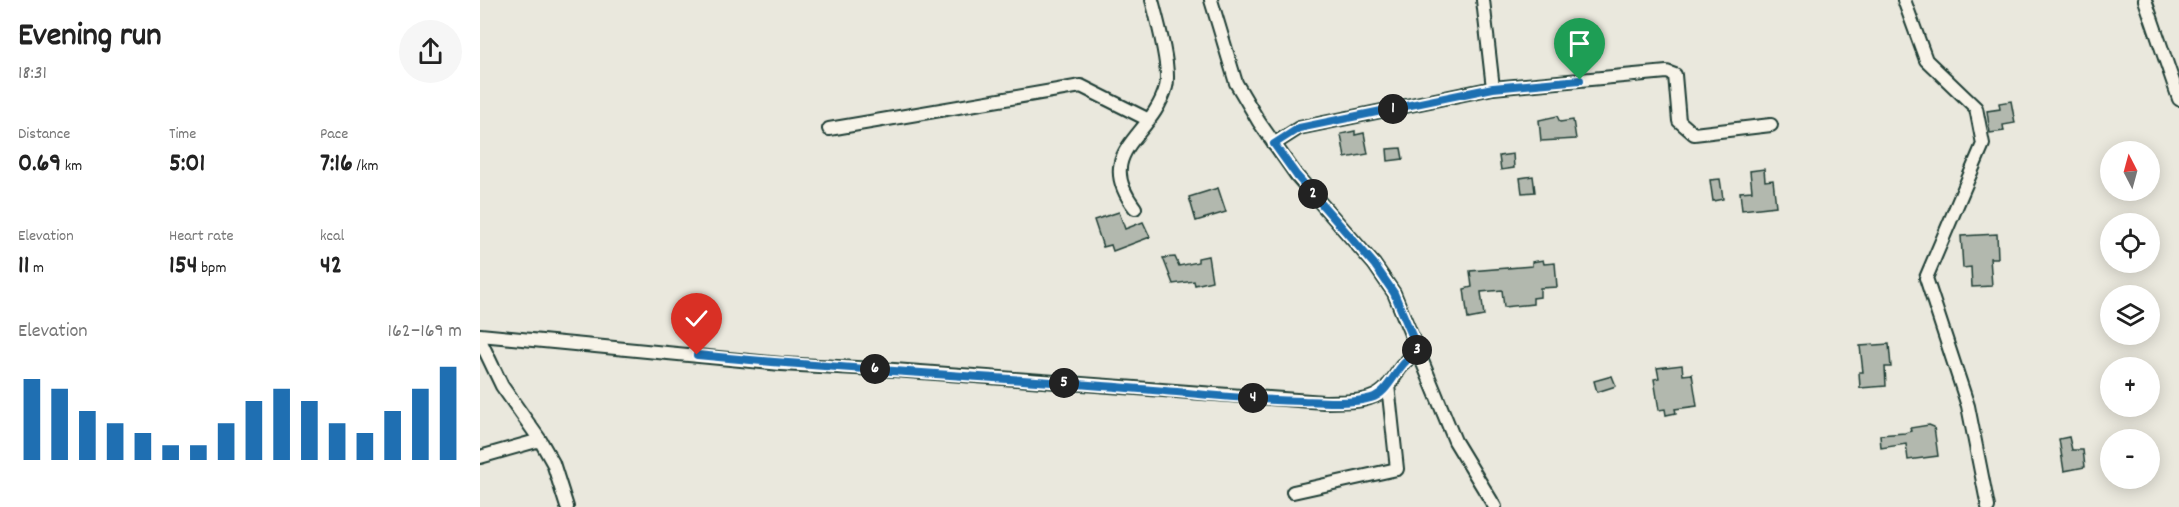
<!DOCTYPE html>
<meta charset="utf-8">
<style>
:root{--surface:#fff;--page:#f6f6f6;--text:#222;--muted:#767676;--accent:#1f6fb2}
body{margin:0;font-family:Dekko,sans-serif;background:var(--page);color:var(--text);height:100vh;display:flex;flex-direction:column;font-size:22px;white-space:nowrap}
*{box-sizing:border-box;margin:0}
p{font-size:20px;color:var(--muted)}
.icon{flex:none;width:33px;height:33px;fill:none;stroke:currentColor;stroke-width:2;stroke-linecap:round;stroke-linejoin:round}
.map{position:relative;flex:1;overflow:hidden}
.panel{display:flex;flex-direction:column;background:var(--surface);width:480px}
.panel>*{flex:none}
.needle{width:39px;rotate:354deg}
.controls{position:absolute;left:1620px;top:141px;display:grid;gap:12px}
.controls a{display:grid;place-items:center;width:60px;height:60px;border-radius:50%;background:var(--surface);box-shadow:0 3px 15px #0003;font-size:30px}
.pin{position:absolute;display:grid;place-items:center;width:51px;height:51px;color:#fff;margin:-62px -26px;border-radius:50% 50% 50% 0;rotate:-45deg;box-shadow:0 0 6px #0007}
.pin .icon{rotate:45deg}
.km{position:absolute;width:30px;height:30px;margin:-15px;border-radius:50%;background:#222;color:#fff;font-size:16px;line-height:30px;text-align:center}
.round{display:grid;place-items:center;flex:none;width:63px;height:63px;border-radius:32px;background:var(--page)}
.overview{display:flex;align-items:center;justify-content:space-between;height:102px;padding:0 18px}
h1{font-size:33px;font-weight:800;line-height:45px}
.stats{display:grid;grid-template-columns:repeat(3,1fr);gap:9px;height:102px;padding:6px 18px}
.stats div{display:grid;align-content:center}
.stats b{font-size:26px;font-weight:800}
.stats small{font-size:16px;font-weight:400}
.stats p{font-size:16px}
.chart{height:168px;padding:12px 18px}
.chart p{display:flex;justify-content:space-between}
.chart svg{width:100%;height:108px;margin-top:6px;stroke:var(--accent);stroke-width:6}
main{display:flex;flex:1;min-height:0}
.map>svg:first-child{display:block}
</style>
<main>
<section class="panel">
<div class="overview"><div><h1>Evening run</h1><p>18:31</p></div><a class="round"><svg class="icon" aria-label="share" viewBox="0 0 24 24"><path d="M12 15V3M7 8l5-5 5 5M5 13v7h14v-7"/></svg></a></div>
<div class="stats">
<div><p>Distance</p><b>0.69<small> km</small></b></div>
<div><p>Time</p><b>5:01</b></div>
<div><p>Pace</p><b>7:16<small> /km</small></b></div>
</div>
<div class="stats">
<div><p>Elevation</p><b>11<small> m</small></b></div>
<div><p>Heart rate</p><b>154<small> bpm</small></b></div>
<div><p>kcal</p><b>42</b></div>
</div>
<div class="chart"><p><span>Elevation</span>162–169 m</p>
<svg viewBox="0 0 160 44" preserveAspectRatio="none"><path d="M5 44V11M15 44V15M25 44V24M35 44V29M45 44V33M55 44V38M65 44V38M75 44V29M85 44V20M95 44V15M105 44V20M115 44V29M125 44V33M135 44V24M145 44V15M155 44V6"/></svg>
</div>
</section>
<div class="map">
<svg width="1699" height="507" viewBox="0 0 1699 507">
<rect width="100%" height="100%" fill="#eae8dd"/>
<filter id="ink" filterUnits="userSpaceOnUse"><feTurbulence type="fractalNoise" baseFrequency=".0167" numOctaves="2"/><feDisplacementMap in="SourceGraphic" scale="12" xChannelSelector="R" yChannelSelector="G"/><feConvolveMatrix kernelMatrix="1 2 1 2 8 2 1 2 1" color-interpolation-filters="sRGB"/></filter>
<g filter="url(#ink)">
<path fill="#b2b8ae" stroke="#1f3d34" stroke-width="1.5" d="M 1531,101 L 1535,123 L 1523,125 L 1524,131 L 1510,133 L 1507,111 L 1520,109 L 1519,103 Z
M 1077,116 L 1080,122 L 1093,120 L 1096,139 L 1061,141 L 1059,120 Z
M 875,131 L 875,135 L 884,133 L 888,154 L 865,158 L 861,134 Z
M 921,148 L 923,159 L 908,161 L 907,149 Z
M 1033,154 L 1034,168 L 1021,170 L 1019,156 Z
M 1284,169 L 1285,181 L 1293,180 L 1296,206 L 1262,210 L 1260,192 L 1272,191 L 1270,171 Z
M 1053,176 L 1055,192 L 1042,193 L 1040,178 Z
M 1240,179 L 1243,199 L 1233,201 L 1230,180 Z
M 738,188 L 746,212 L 716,221 L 709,197 Z
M 639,212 L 645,229 L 663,222 L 670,237 L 633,251 L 631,245 L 623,247 L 614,220 Z
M 1517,234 L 1518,258 L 1510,258 L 1512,286 L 1492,287 L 1491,267 L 1483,268 L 1481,236 Z
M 728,256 L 732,281 L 715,285 L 714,281 L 693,284 L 683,258 L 695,257 L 699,266 L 718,262 L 718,258 Z
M 1063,260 L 1064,264 L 1075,263 L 1077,287 L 1060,288 L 1060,297 L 1053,298 L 1053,304 L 1024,307 L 1022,290 L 1001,292 L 1004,316 L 988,319 L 984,289 L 992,287 L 990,271 L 1052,266 L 1052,262 Z
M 1409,344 L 1411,367 L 1405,367 L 1406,386 L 1380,388 L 1379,372 L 1383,372 L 1380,346 Z
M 1202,365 L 1203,375 L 1212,374 L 1217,406 L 1195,409 L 1196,413 L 1186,415 L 1185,409 L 1179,410 L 1174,379 L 1179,378 L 1177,368 Z
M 1132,376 L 1136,386 L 1117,392 L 1114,381 Z
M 1449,425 L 1454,427 L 1458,456 L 1428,460 L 1426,444 L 1401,448 L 1400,435 L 1425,433 L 1431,431 L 1430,428 Z
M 1589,437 L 1592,450 L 1603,450 L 1605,467 L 1584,471 L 1579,439 Z"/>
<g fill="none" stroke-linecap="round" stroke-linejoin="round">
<defs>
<path id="street" d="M 731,0 L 756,83 L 779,122 L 817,176 L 894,264 L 914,293 L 975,441 L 1015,507
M 1003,0 L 1013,88 L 1187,72 L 1195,75 L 1199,121 L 1214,134 L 1291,125
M 1424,0 L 1446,60 L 1496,108 L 1503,144 L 1446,278 L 1488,406 L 1508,507
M 1665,0 L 1699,99
M 349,129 L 601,86 L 669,120
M 794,144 L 819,128 L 1013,88
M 655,208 C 612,151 672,138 686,87 C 691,69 677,19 672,0
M 0,335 L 301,364 L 414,370 L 844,402 C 863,401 889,404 904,390 C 919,376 917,363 939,353
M 0,340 L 22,386 L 60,440 L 73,463 L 87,507
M 0,457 L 60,440
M 813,492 L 917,469 L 908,385"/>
</defs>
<use href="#street" stroke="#1f3d34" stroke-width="16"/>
<use href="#street" stroke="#f7f3e8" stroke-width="12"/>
</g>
</g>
<g fill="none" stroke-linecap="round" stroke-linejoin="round" filter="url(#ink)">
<defs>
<path id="route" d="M 217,355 C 364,370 512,376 660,389 C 714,393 769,400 823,401 C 845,402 869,404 891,398 C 912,392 914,364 939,352 L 914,293 L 894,264 L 817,176 L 794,144 L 819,128 L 1013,88 L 1100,80"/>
</defs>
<use href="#route" stroke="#fff" stroke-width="12"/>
<use href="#route" stroke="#1f6fb2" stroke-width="8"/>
</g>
</svg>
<div class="controls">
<a><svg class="needle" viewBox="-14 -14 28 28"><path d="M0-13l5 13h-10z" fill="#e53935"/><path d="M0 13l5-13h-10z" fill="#767676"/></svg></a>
<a><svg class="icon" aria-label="locate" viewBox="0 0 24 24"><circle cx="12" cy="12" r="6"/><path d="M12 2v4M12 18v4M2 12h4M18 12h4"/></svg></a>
<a><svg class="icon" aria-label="layers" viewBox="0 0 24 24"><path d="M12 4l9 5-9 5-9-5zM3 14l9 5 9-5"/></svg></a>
<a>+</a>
<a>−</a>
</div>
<div class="pin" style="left:1100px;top:80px;background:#1e9e55"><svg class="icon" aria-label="arrive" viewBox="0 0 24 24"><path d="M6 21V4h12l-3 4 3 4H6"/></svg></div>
<div class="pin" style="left:217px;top:355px;background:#d93025"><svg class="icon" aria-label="check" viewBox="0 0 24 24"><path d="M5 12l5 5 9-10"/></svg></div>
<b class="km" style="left:913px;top:109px">1</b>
<b class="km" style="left:833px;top:194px">2</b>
<b class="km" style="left:937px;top:350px">3</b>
<b class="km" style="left:773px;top:398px">4</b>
<b class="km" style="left:584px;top:383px">5</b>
<b class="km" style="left:395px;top:369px">6</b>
</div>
</main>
